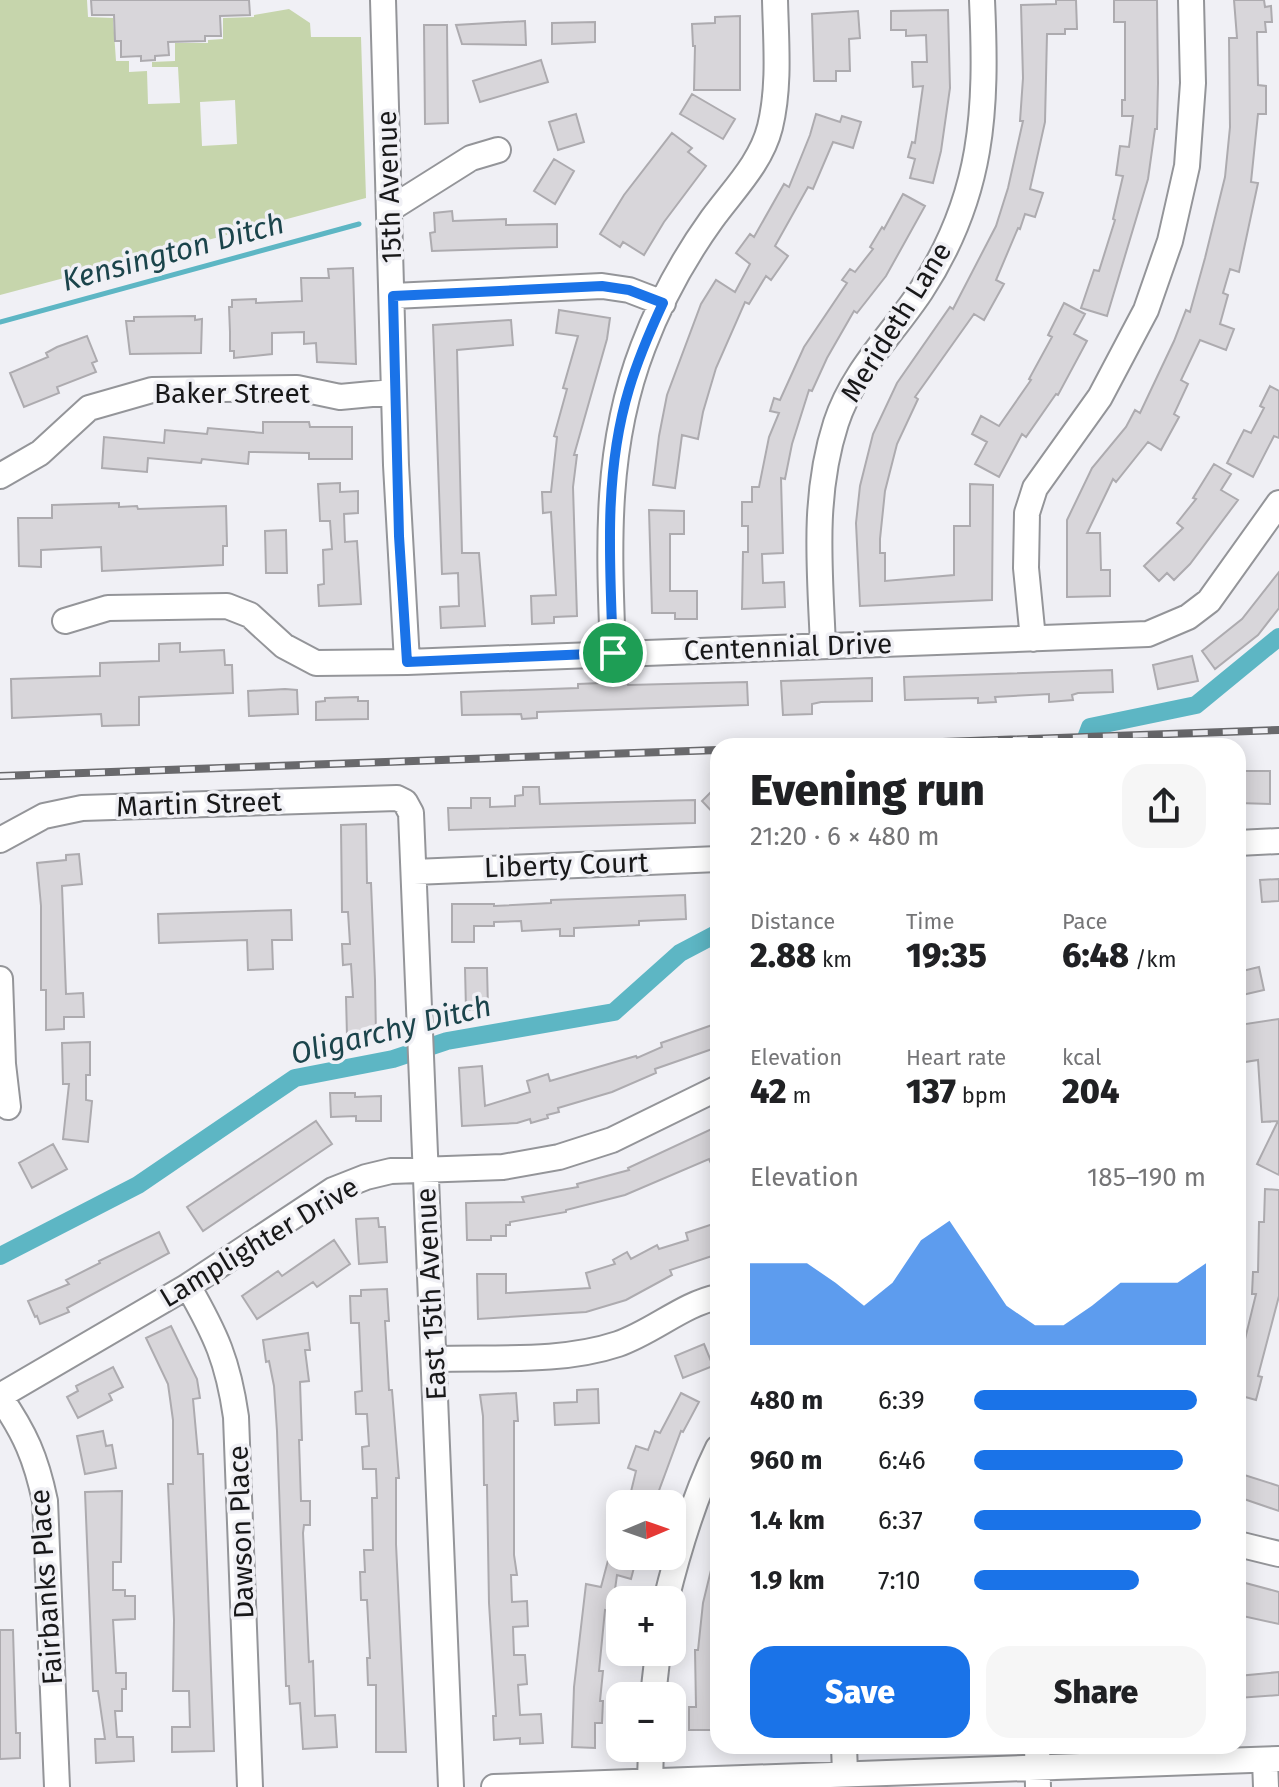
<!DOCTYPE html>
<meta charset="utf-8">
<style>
:root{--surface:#fff;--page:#f6f6f6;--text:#202124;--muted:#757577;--accent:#1a73e8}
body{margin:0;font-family:"Fira Sans",sans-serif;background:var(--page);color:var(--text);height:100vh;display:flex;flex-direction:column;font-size:30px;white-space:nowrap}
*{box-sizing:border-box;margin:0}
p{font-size:26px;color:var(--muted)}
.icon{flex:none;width:44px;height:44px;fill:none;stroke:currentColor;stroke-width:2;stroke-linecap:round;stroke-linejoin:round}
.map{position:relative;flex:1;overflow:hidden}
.details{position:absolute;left:710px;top:738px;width:536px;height:1016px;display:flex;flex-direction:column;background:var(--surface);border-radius:24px;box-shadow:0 4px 20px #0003}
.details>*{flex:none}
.needle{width:52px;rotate:88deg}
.controls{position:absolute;left:606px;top:1490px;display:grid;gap:16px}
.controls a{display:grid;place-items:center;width:80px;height:80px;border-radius:16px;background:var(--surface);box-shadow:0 4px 20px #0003;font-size:40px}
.pin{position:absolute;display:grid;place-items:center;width:68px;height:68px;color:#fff;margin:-34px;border:4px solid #fff;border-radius:50%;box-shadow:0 2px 8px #0007}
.round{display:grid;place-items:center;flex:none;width:84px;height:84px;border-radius:24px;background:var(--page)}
.overview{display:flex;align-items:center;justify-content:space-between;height:136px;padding:0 40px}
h1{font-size:44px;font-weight:800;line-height:60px}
.figures{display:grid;grid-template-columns:repeat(3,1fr);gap:12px;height:136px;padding:8px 40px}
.figures div{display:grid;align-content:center}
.figures b{font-size:34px;font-weight:800}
.figures small{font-size:22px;font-weight:400}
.figures p{font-size:22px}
.chart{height:224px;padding:16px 40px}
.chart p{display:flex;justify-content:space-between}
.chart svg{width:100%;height:144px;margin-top:8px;fill:var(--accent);opacity:.7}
.cta{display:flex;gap:16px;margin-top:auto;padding:16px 40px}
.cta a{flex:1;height:92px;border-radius:24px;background:var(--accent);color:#fff;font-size:32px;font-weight:800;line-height:92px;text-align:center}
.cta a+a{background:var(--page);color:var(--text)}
ul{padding:0 40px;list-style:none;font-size:26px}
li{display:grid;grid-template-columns:128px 96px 1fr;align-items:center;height:60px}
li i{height:20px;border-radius:10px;background:var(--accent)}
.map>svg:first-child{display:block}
</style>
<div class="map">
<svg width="1279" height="1787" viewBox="0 0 1279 1787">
<rect width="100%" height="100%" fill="#f0f0f5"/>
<path fill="#c6d5ac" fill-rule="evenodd" d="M 0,0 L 87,0 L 88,17 L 113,18 L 116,61 L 129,61 L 129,72 L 147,71 L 148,104 L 180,103 L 178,67 L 152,67 L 152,62 L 175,61 L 175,43 L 208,43 L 208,40 L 223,39 L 223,18 L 254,17 L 254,15 L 289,9 L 310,23 L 311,37 L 361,37 L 366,198 L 0,295 ZM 235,100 L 237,144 L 202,146 L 200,102 Z"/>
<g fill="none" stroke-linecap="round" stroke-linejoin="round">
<path stroke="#5db6c4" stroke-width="5" d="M 0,322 L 359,224"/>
<path stroke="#5db6c4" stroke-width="18" d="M 1083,746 L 1090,727 L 1196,705 L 1279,637
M 0,1256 L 138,1185 L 295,1078 L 393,1059 L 447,1041 L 614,1012 L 680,953 L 718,933"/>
</g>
<path fill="#d8d6da" stroke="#adabaf" stroke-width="2" d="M 91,0 L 249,0 L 250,15 L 220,16 L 221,36 L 205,36 L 205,41 L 168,42 L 169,55 L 155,56 L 155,60 L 141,61 L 141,56 L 121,57 L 121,41 L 115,41 L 114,15 L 92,15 Z
M 1056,0 L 1076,0 L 1077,29 L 1065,29 L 1065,34 L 1047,34 L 1045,122 L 1030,189 L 1043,193 L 1035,217 L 1025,214 L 1020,229 L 1018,228 L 996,280 L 1004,284 L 984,320 L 974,314 L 915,397 L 918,399 L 897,444 L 885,491 L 880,539 L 880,553 L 885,553 L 885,581 L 954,575 L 954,526 L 970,526 L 970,484 L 993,485 L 992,600 L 860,606 L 856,523 L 860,486 L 873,434 L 897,383 L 950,307 L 953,309 L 996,226 L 1008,188 L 1023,121 L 1020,121 L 1023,78 L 1021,5 L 1056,4 Z
M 1114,0 L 1157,0 L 1158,83 L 1157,129 L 1155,129 L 1148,179 L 1107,316 L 1081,308 L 1094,270 L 1099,271 L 1115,220 L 1113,219 L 1123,176 L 1116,175 L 1120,146 L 1129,147 L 1133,116 L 1122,116 L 1122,100 L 1125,100 L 1125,22 L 1114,22 Z
M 1234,0 L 1264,0 L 1265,7 L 1271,6 L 1272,22 L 1265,22 L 1266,32 L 1257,32 L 1258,85 L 1266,86 L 1266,114 L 1258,114 L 1251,182 L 1258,183 L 1239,272 L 1230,269 L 1223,293 L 1228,295 L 1220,324 L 1234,329 L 1226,350 L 1200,340 L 1181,380 L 1188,384 L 1174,414 L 1179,417 L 1161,450 L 1148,442 L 1116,482 L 1113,479 L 1087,533 L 1100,533 L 1101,570 L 1110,570 L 1110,596 L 1067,597 L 1067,520 L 1092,468 L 1126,427 L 1135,410 L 1140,413 L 1174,341 L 1186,310 L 1190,312 L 1205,258 L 1225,177 L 1230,127 L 1229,38 L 1237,38 Z
M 948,10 L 950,88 L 941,151 L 933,183 L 910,178 L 915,159 L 908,157 L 912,142 L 915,143 L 923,86 L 913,87 L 912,62 L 927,62 L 926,35 L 906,36 L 906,30 L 891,30 L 891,11 Z
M 858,11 L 860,38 L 849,39 L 850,71 L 836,71 L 836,81 L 814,81 L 812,14 Z
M 740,16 L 740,90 L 694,90 L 695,46 L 693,46 L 692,24 L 715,23 L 715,17 Z
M 525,21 L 526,45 L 462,44 L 456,25 Z
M 595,22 L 595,42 L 552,44 L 552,23 Z
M 424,25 L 447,25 L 448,123 L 425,124 Z
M 541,60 L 548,82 L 480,102 L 473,81 Z
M 692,94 L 735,119 L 723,139 L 680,114 Z
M 576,114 L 584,142 L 558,150 L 549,122 Z
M 816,114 L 840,122 L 842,116 L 861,122 L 853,148 L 833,142 L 813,189 L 808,187 L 775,246 L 788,256 L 771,280 L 766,276 L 749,304 L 745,302 L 716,368 L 703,412 L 698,439 L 682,435 L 675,488 L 653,485 L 659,436 L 667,395 L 701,304 L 716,280 L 735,292 L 750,264 L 736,253 L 750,234 L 754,237 L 784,184 L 789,187 L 810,135 Z
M 672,133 L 692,148 L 688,152 L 706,166 L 664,222 L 644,255 L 623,242 L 620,247 L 600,234 L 624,195 Z
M 554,159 L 574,171 L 555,204 L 534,191 Z
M 903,194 L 925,206 L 886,276 L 857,313 L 854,311 L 827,358 L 812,391 L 809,390 L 792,444 L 785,479 L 781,478 L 783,553 L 762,554 L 763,583 L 784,582 L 785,607 L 742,609 L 743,552 L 748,552 L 748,526 L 742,526 L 742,502 L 752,502 L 752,487 L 759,487 L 769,437 L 779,413 L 770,411 L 774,398 L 780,400 L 804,347 L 847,283 L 842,280 L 850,269 L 855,272 L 873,249 L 870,247 L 882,227 L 884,229 Z
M 452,211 L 453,221 L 506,219 L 506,225 L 557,224 L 557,247 L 432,251 L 430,233 L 435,232 L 434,213 Z
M 353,268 L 356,364 L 317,362 L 316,343 L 304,344 L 304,332 L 272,333 L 272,354 L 234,358 L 234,351 L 230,351 L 230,332 L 229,307 L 232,307 L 232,300 L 256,299 L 256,303 L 302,301 L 301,278 L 329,278 L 328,269 Z
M 1064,303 L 1085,314 L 1074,334 L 1087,341 L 1058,395 L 1056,394 L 1026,437 L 1022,434 L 999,477 L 975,464 L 987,442 L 972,434 L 981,416 L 999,426 L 1031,380 L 1029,379 L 1052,337 L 1048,335 Z
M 559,310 L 610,318 L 607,339 L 574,455 L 577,455 L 573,487 L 577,616 L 554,617 L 554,623 L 532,624 L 531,596 L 556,595 L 551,512 L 543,513 L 542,492 L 551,492 L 557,437 L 554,436 L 567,389 L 563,388 L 578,336 L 556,333 Z
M 195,316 L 195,320 L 202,319 L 201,353 L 130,354 L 126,321 L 134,321 L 134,317 Z
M 511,320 L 513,345 L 457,350 L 462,553 L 479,553 L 485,626 L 441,628 L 440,607 L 459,606 L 458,573 L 442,574 L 433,325 Z
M 87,336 L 97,361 L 92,363 L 96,372 L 57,387 L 59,393 L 24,407 L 10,373 L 48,357 L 46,353 L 57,347 Z
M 1270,386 L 1279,391 L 1279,438 L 1274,436 L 1253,477 L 1227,463 L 1244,430 L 1251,433 L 1264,408 L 1260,406 Z
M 263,422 L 309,422 L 310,427 L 352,427 L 352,459 L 309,459 L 309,453 L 249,452 L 248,464 L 202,459 L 201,463 L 148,458 L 147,472 L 102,468 L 104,437 L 164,443 L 165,430 L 207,434 L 208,428 L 263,433 Z
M 1214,464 L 1231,474 L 1221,490 L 1238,500 L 1190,564 L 1174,580 L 1167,573 L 1159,581 L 1144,566 L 1183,528 L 1177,523 L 1196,499 L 1193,498 Z
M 340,483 L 340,492 L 358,491 L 358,513 L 344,514 L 345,542 L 357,541 L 361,604 L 319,606 L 318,585 L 324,584 L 323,550 L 332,549 L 330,521 L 320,521 L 318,484 Z
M 119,503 L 119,507 L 137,506 L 138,509 L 226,506 L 227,546 L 223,546 L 223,565 L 102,571 L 101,547 L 41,550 L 41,567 L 19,566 L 18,518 L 52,518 L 52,505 Z
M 649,510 L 684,511 L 684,534 L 670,534 L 670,591 L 697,591 L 697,619 L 675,619 L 675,613 L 652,613 Z
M 286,530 L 287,573 L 266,573 L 265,531 Z
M 1279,572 L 1279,608 L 1258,635 L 1215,669 L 1202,651 L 1242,619 Z
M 180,643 L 180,652 L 224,650 L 225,665 L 232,665 L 233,693 L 139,697 L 139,725 L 102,726 L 101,714 L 12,718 L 11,679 L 100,676 L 100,663 L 159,661 L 159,644 Z
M 1192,656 L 1198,681 L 1158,689 L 1153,665 Z
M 1112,670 L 1113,692 L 1078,693 L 1072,695 L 1073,700 L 1049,702 L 1049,694 L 995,697 L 996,702 L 978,703 L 978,698 L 905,700 L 904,677 Z
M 872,678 L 872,701 L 821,702 L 812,704 L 812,714 L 783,715 L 781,681 Z
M 627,682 L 628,685 L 747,682 L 748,705 L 537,712 L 537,718 L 522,719 L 521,714 L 462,715 L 461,692 L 578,688 L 578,684 Z
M 285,689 L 297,690 L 298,714 L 249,716 L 248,691 Z
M 358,697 L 358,701 L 368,701 L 368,719 L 316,720 L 316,702 L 325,701 L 325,698 Z
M 1241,771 L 1270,771 L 1270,804 L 1238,803 L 1238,781 L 1241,781 Z
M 718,785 L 718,818 L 702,801 Z
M 523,787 L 539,787 L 540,804 L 695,800 L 695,823 L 449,830 L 448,808 L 471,808 L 471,798 L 490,798 L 490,807 L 515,806 L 515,796 L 523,795 Z
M 366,824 L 367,883 L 371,883 L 375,980 L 376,1036 L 347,1036 L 346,997 L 353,997 L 351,964 L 343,965 L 342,944 L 350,944 L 348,912 L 342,912 L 341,825 Z
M 79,854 L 82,884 L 62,886 L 66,994 L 83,993 L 84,1017 L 64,1017 L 64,1029 L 46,1030 L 46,990 L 41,990 L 41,906 L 37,863 L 66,860 L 66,855 Z
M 1279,879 L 1279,901 L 1262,902 L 1260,880 Z
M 685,895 L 686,919 L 639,921 L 639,925 L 574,928 L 574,936 L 560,936 L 560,929 L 522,931 L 521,921 L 494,922 L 494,926 L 474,926 L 474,942 L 452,942 L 452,904 L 494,904 L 494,906 L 551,903 L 551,900 Z
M 291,910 L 292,940 L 272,940 L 273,969 L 248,970 L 247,940 L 159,943 L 158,914 Z
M 1259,967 L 1264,990 L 1238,996 L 1238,972 Z
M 465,968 L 487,968 L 488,1009 L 466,1010 Z
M 1279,1019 L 1279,1175 L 1257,1164 L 1278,1121 L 1262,1122 L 1258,1060 L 1245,1062 L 1239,1025 Z
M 718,1023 L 718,1047 L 655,1069 L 656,1073 L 612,1092 L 558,1108 L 559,1112 L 547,1115 L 548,1118 L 531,1123 L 530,1119 L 517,1123 L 462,1126 L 459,1068 L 482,1066 L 485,1106 L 530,1092 L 527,1081 L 548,1074 L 550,1081 L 636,1056 L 637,1058 L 662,1047 L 661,1043 Z
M 90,1042 L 90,1075 L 86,1075 L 86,1100 L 92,1101 L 88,1142 L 63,1139 L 69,1084 L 63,1084 L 62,1043 Z
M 330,1093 L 355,1093 L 355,1097 L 381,1096 L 381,1121 L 356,1121 L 356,1116 L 331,1117 Z
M 316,1121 L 332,1144 L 203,1231 L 187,1207 Z
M 718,1126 L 718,1179 L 709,1159 L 625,1195 L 566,1210 L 566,1212 L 510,1222 L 510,1225 L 506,1225 L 506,1236 L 491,1236 L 491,1240 L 467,1240 L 466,1203 L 524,1202 L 522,1197 L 578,1187 L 577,1184 L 629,1170 L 628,1168 Z
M 53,1144 L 67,1169 L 32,1188 L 19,1163 Z
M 1265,1189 L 1279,1190 L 1279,1296 L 1258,1376 L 1262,1377 L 1256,1400 L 1238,1395 L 1238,1368 L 1256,1294 L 1252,1294 L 1253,1272 L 1258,1272 L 1259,1222 L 1264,1222 Z
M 378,1218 L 379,1227 L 385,1227 L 387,1262 L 359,1264 L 356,1219 Z
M 713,1224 L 718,1239 L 718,1254 L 670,1270 L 672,1275 L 626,1300 L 586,1312 L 478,1319 L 477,1274 L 506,1274 L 506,1293 L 590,1288 L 586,1273 L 615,1264 L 613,1260 L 627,1252 L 631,1259 L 657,1245 L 659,1249 L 688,1240 L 686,1233 Z
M 159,1232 L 169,1253 L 67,1308 L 69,1312 L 40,1324 L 37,1316 L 35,1317 L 28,1301 L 69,1284 L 66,1280 L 100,1263 L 99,1261 Z
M 334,1240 L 350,1264 L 317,1287 L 313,1282 L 257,1319 L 242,1296 L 278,1271 L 282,1276 Z
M 387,1289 L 389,1321 L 385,1321 L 389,1390 L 392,1390 L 399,1478 L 396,1478 L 396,1544 L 406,1752 L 376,1752 L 376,1685 L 368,1685 L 367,1658 L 370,1658 L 367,1600 L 361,1600 L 360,1572 L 365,1572 L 364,1550 L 373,1550 L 372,1498 L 377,1498 L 376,1469 L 363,1469 L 362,1447 L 369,1446 L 367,1414 L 356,1414 L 355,1392 L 362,1391 L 359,1323 L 351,1323 L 350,1296 L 361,1296 L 361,1290 Z
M 171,1326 L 197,1379 L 200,1398 L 193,1399 L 198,1454 L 203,1454 L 214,1751 L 172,1752 L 172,1727 L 190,1727 L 189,1691 L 173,1691 L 174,1620 L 168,1484 L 173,1484 L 173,1420 L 168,1384 L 146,1338 Z
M 308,1333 L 310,1350 L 305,1350 L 309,1381 L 300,1382 L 302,1440 L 299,1440 L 301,1501 L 310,1501 L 310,1525 L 304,1525 L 303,1533 L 309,1662 L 313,1661 L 315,1716 L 335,1715 L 337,1747 L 303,1749 L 300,1703 L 290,1704 L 289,1686 L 286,1686 L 277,1431 L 274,1386 L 269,1361 L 266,1362 L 263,1340 Z
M 704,1344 L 713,1366 L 683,1378 L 675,1356 Z
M 113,1367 L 123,1387 L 109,1394 L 112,1400 L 78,1418 L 67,1397 L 78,1391 L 76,1386 Z
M 598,1389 L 599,1423 L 555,1425 L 554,1403 L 577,1402 L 577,1390 Z
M 516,1393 L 518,1421 L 514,1421 L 514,1555 L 517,1575 L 511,1575 L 512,1602 L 527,1601 L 528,1626 L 513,1627 L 514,1655 L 525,1655 L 527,1684 L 518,1685 L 520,1715 L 541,1714 L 543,1743 L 520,1744 L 520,1738 L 494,1740 L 493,1716 L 496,1716 L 489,1603 L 487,1485 L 484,1485 L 483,1416 L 480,1395 Z
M 681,1393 L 699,1402 L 683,1432 L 681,1431 L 654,1504 L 628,1504 L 636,1471 L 628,1468 L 636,1446 L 648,1450 L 655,1431 L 660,1433 Z
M 103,1431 L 106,1446 L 112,1445 L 116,1468 L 85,1474 L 77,1436 Z
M 1238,1473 L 1279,1486 L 1279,1511 L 1238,1497 Z
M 122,1491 L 121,1562 L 113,1562 L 113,1590 L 125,1590 L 125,1596 L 135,1596 L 135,1619 L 113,1620 L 116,1673 L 126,1673 L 126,1689 L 122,1689 L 122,1711 L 115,1711 L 117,1737 L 133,1737 L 134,1761 L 96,1763 L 95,1739 L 105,1739 L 98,1691 L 93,1691 L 85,1492 Z
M 611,1549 L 620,1550 L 620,1556 L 637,1556 L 631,1579 L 617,1575 L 612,1611 L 605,1610 L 599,1671 L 603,1671 L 600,1701 L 603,1701 L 602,1723 L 595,1723 L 595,1748 L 572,1747 L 574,1687 L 586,1584 L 601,1587 Z
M 711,1570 L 718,1571 L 718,1730 L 689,1730 L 689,1707 L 696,1707 L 695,1650 L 698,1650 L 703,1603 Z
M 1238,1581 L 1279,1592 L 1279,1624 L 1238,1615 Z
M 0,1630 L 13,1630 L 16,1733 L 20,1733 L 20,1758 L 0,1759 Z
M 1279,1672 L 1279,1695 L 1238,1698 L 1238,1676 Z"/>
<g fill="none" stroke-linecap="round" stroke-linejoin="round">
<defs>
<path id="minor" d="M 383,0 L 396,465 L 407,662
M 390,209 L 471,158 L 498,150
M 393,296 L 602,286 L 629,290 L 663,303
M 0,476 L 40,453 L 89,408 L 152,390 L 297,388 L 340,397 L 393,392
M 65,621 L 108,608 L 227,606 L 250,615 L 284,646 L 316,663 L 407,662 L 1148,634 L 1188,617 L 1209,601 L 1279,503
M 1033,639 L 1026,568 L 1027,513 L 1035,488 L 1100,397 L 1146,310 L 1170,241 L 1187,166 L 1193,83 L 1191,0
M 823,646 C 820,571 812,497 836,423 C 853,371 891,336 921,291 C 984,195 987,110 982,0
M 613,653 C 609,548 604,448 643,347 C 660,302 684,258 712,219 C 733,190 761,163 770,127 C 780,86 776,42 775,0
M 0,840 L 44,816 L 82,808 L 397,798 L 405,802 L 411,813 L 451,1787
M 1238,843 L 1279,841
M 414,872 L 718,859
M 0,979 L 3,1064 L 8,1107
M 188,1286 C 216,1335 228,1361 236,1417 L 250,1787
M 434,1359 C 494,1357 561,1363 618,1344 C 653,1332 683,1304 718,1297
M 0,1396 L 188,1286 L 333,1190 L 366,1177 L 391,1171 L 503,1167 L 559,1157 L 612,1140 L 718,1088
M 0,1397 C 25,1433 36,1458 45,1501 L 57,1787
M 1238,1544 L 1279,1554
M 666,1600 C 679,1547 694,1497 718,1448
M 653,1696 L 658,1652
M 844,1746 L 845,1773
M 1037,1746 L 1038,1787
M 1265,1760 L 1266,1787
M 650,1781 L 651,1748
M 494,1787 L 1279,1759"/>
</defs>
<use href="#minor" stroke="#949599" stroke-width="28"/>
<use href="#minor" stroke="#fff" stroke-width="24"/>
<defs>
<path id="rail" d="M 833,746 L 1279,730
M 0,776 L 718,750"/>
</defs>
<use href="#rail" stroke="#69696c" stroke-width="8"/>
<use href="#rail" stroke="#f0f0f5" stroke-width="5" stroke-dasharray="15" stroke-linecap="butt"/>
</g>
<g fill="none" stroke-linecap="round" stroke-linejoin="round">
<defs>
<path id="route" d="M 602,286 L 629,290 L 663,303 C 650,331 638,359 629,389 C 603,475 610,565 613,653 L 407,662 L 399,536 L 393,296 Z"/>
</defs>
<use href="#route" stroke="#fff" stroke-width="16"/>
<use href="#route" stroke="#1a73e8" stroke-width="10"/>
</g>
<g text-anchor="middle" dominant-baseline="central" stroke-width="7" stroke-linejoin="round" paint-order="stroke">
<g font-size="28" fill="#181819" stroke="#f0f0f5">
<text transform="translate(389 187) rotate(-92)">15th Avenue</text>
<text transform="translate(896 322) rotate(-58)">Merideth Lane</text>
<text x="232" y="393">Baker Street</text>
<text transform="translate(788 647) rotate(-2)">Centennial Drive</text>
<text transform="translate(199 804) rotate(-2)">Martin Street</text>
<text transform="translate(566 865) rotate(-2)">Liberty Court</text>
<text transform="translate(259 1242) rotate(-31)">Lamplighter Drive</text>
<text transform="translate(431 1294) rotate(-93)">East 15th Avenue</text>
<text transform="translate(241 1532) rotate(-92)">Dawson Place</text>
<text transform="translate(46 1587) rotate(-94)">Fairbanks Place</text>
</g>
<g font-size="30" font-style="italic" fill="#1b444b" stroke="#f0f0f5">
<text transform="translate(173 252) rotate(-15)">Kensington Ditch</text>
<text transform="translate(391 1030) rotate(-14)">Oligarchy Ditch</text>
</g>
</g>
</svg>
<div class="controls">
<a><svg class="needle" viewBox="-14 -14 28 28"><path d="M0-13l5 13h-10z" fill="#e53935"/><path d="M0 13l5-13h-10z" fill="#757577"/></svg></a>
<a>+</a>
<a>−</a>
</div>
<div class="pin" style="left:613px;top:653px;background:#1e9e55"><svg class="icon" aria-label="arrive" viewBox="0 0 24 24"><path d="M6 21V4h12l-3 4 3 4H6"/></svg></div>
<section class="details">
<div class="overview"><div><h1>Evening run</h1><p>21:20 · 6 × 480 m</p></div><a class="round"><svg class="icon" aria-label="share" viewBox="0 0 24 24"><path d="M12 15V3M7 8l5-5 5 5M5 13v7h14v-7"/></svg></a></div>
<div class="figures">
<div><p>Distance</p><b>2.88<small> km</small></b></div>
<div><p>Time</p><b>19:35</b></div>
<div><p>Pace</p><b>6:48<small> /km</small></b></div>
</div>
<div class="figures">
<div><p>Elevation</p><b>42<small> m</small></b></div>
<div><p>Heart rate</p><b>137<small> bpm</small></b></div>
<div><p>kcal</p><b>204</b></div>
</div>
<div class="chart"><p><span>Elevation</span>185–190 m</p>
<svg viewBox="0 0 160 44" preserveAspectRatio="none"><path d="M0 44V19L10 19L20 19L30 25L40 32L50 25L60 12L70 6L80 19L90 32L100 38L110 38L120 32L130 25L140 25L150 25L160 19V44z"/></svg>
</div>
<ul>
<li><b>480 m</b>6:39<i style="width:96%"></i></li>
<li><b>960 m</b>6:46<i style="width:90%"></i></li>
<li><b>1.4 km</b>6:37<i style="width:98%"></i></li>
<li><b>1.9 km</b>7:10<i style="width:71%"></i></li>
</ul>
<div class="cta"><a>Save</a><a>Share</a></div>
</section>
</div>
